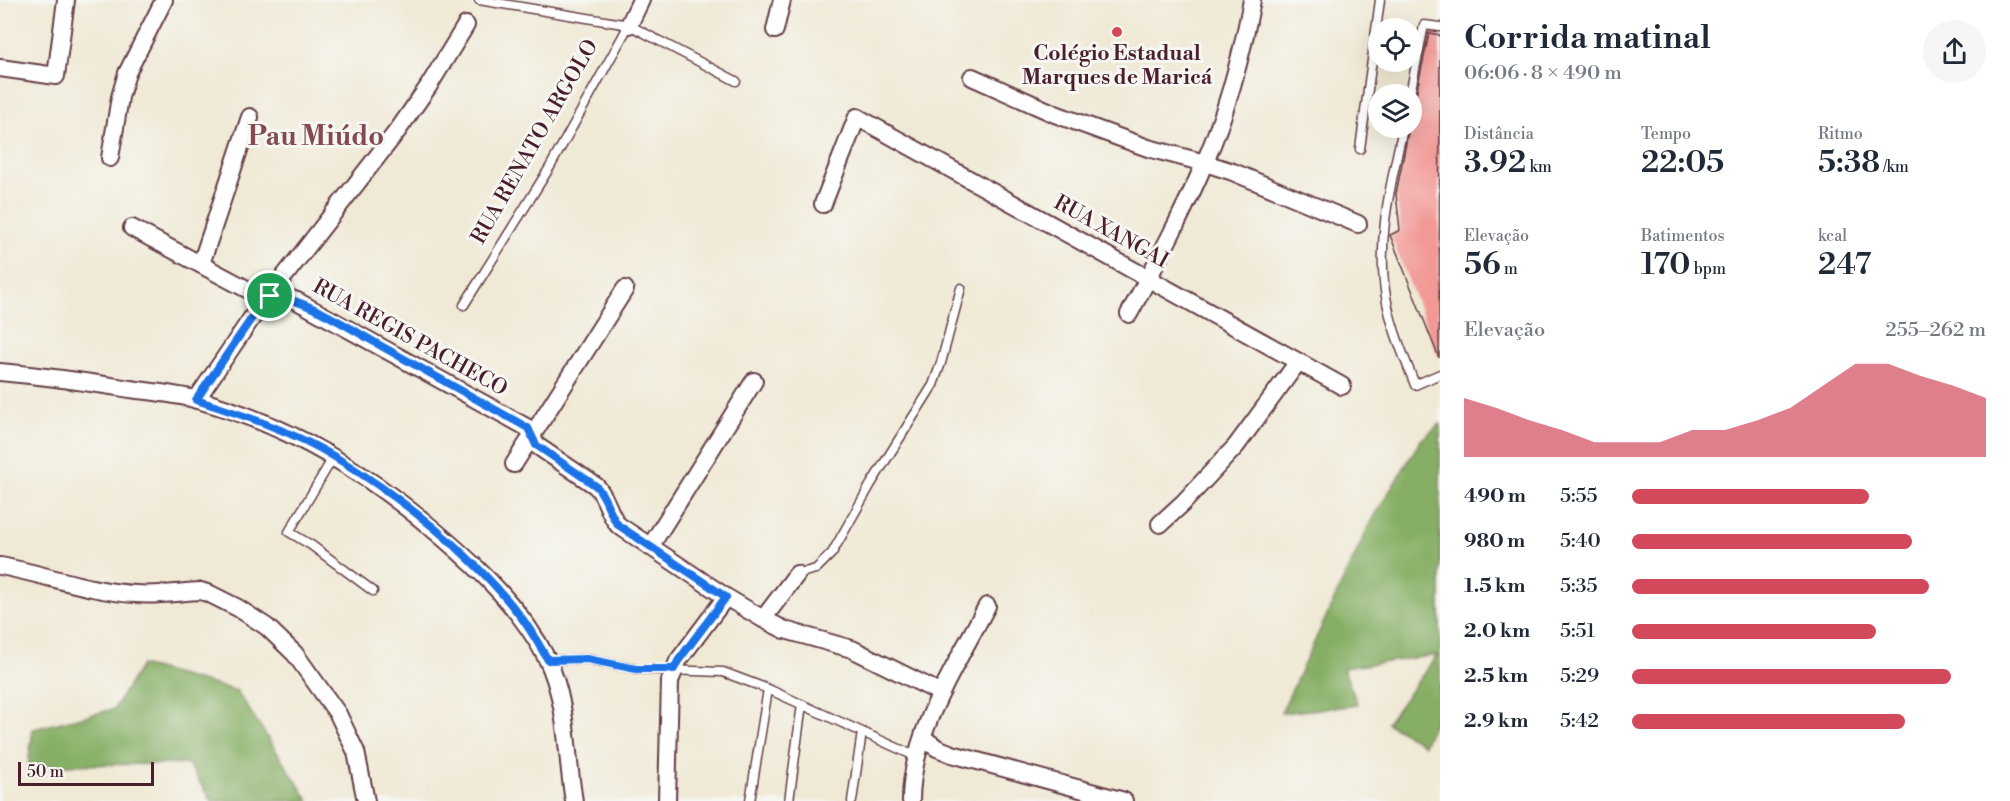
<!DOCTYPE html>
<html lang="pt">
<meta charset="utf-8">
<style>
:root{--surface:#fff;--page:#f6f6f7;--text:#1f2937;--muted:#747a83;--accent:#d1495b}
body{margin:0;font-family:"Libre Bodoni",serif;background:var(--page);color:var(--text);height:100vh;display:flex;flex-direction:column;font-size:22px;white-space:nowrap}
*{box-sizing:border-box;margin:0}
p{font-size:20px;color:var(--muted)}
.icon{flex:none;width:33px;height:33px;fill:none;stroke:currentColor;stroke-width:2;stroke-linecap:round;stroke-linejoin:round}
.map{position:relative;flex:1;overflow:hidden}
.sheet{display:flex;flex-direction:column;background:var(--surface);width:570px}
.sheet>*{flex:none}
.tools{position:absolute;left:1368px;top:18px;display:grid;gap:12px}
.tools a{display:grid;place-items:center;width:54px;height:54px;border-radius:50%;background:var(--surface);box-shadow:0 6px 24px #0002;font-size:30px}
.scale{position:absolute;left:18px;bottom:15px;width:136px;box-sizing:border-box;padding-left:6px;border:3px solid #4a1f2b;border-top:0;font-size:16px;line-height:21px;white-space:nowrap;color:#4a1f2b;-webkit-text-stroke:4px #f6f6f2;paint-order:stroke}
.pin{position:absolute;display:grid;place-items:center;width:51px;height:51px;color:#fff;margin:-26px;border:3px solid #fff;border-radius:50%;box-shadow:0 2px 6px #0007}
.round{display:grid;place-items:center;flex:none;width:63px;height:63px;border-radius:32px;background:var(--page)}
.head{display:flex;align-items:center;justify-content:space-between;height:102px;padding:0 24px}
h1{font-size:33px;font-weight:600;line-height:45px}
.stats{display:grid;grid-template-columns:repeat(3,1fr);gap:9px;height:102px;padding:6px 24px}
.stats div{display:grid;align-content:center}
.stats b{font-size:30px;font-weight:600}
.stats small{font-size:16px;font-weight:400}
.stats p{font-size:16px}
.chart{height:168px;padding:12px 24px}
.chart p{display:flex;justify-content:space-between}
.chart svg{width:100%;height:108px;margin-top:6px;fill:var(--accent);opacity:.7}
ul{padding:0 24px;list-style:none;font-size:20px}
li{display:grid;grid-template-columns:96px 72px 1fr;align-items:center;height:45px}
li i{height:15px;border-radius:8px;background:var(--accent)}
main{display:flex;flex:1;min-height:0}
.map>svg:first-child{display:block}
</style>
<main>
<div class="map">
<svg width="1440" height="801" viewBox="0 0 1440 801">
<rect width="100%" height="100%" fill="#f6f6f2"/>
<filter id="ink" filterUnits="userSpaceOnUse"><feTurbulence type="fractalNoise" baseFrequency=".0167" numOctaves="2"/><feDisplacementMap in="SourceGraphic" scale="12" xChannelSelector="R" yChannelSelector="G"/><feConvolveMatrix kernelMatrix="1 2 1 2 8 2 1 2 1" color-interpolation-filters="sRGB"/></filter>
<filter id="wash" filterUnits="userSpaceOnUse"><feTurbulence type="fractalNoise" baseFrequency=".008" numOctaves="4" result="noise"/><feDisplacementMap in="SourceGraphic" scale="24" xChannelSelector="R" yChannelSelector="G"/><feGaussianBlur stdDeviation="1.35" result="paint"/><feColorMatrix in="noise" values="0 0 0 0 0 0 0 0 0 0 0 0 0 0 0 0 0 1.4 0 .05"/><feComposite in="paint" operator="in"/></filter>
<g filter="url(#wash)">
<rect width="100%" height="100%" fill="#f0e9d5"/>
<path fill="#86af65" stroke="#686748" stroke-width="1.5" d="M 1440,424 L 1440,708 L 1424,745 L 1387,723 L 1437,655 L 1343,668 L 1358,705 L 1281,713 L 1370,523 L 1421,440 Z
M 141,665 L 237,691 L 309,801 L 212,801 L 188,764 L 28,765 L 33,729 L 114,709 Z"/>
<g id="blocks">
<path fill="#f29895" d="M 1429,33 L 1440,35 L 1439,358 L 1390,235 L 1400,230 L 1396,194 L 1409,128 L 1412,128 L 1412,109 L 1416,95 Z"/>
</g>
</g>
<g filter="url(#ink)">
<use href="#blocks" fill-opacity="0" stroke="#633d44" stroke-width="1.5"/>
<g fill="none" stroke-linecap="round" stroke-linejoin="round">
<defs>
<path id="lane" d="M 479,0 L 629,25 L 736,81
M 1410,94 L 1424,25 L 1440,27
M 1403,128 C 1391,184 1376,239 1386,297 C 1391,327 1404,356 1415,385 L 1440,374
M 1360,149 L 1380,0
M 464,305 L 550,167 L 629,25
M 334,456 L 289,532 L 311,545 L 373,591
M 797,574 L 816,569 L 832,553 L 871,484 L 933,385 L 941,363 L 961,288
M 548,660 L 587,659 L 636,669 L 723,672 L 768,689 L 917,757
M 750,801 L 768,689
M 789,801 L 802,704
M 852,801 L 862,732"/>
<path id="street" d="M 629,25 L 641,0
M 775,30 L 782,0
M 0,68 L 56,76 L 66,0
M 972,77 L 1055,114 L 1148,148 L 1205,163 L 1233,172 L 1358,224
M 110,158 L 120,97 L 127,73 L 164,0
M 823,204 L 857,117 L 1342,386
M 132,228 L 258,295 L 283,296 L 297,301 L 528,428 L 536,445 L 596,486 C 607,497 608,513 618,525 L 726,597 L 763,619 L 785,630 L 852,649 L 941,693
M 201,264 L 250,117
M 1129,314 C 1156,264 1183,214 1205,162 C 1227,111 1242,55 1252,0
M 0,372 C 44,376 87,382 130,389 C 153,392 176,394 198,400 C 292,426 368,473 441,536 C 481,570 523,611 547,659 C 568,702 566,755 574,801
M 196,400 L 251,319 L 398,130 L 428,87 L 466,25
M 514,464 L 625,289
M 1160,524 L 1183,503 L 1236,446 L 1298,362
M 650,547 L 754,381
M 0,566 C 45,574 90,592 136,594 C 157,596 179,592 201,591 L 210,594 L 238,608 L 267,627 L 295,654 L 338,714 L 356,752 L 366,801
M 763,619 L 797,574
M 923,738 L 937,748 L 952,754 L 1124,801
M 667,801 L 670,681 L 678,661 L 726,597
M 911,801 C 911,733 956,665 987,606"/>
</defs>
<use href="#lane" stroke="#633d44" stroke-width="11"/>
<use href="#street" stroke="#633d44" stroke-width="20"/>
<use href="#lane" stroke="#fff" stroke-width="8"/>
<use href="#street" stroke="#fff" stroke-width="16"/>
</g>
</g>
<g fill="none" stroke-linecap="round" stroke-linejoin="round" filter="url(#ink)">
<defs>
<path id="route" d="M 270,296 C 304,297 352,330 383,347 C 431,374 480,401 528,428 L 536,445 L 596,486 C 607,497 608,512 618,525 L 726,597 L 678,661 L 674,669 L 636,669 L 587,659 L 548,660 C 539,645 531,630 521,617 C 473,554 402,498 335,457 C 292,431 243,415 196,400 L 251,319 Z"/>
</defs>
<use href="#route" stroke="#fff" stroke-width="12"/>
<use href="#route" stroke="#1a73e8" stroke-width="8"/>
</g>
<circle fill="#d1495b" stroke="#f6f6f2" stroke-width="2" cx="1117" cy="32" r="6"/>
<g text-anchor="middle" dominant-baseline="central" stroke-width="6" stroke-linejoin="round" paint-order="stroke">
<g font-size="21" font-weight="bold" fill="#4a1f2b" stroke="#f6f6f2">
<text x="1117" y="54">Colégio Estadual<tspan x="1117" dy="24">Marques de Maricá</tspan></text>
</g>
<g font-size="21" fill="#4a1f2b" stroke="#f6f6f2">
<text transform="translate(535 142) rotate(-60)">RUA RENATO ARGOLO</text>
<text transform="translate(1111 232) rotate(29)">RUA XANGAI</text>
<text transform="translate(410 338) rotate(29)">RUA REGIS PACHECO</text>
</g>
<g font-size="27" font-weight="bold" fill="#854950" stroke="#f6f6f2">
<text x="316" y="137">Pau Miúdo</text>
</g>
</g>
</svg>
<div class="tools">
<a><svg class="icon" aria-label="locate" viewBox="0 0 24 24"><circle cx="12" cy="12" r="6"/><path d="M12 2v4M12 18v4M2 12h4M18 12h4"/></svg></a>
<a><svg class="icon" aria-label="layers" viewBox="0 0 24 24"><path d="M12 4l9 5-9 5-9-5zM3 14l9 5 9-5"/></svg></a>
</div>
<div class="scale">50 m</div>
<div class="pin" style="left:270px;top:296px;background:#1e9e55"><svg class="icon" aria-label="arrive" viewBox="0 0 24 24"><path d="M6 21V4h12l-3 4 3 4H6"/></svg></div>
</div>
<section class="sheet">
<div class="head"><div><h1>Corrida matinal</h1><p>06:06 · 8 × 490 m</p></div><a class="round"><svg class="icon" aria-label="share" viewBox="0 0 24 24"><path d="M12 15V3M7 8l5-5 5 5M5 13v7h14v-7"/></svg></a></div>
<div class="stats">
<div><p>Distância</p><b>3.92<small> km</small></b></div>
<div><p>Tempo</p><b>22:05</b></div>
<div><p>Ritmo</p><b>5:38<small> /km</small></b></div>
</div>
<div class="stats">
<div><p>Elevação</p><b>56<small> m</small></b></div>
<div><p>Batimentos</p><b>170<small> bpm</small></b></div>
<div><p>kcal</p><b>247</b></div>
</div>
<div class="chart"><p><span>Elevação</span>255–262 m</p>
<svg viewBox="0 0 160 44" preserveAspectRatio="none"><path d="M0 44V20L10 24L20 29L30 33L40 38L50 38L60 38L70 33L80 33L90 29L100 24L110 15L120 6L130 6L140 11L150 15L160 20V44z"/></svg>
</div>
<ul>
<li><b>490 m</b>5:55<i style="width:67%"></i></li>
<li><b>980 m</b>5:40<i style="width:79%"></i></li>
<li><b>1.5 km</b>5:35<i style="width:84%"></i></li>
<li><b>2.0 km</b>5:51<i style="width:69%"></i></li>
<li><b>2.5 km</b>5:29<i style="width:90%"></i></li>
<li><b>2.9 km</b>5:42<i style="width:77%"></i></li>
</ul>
</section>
</main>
